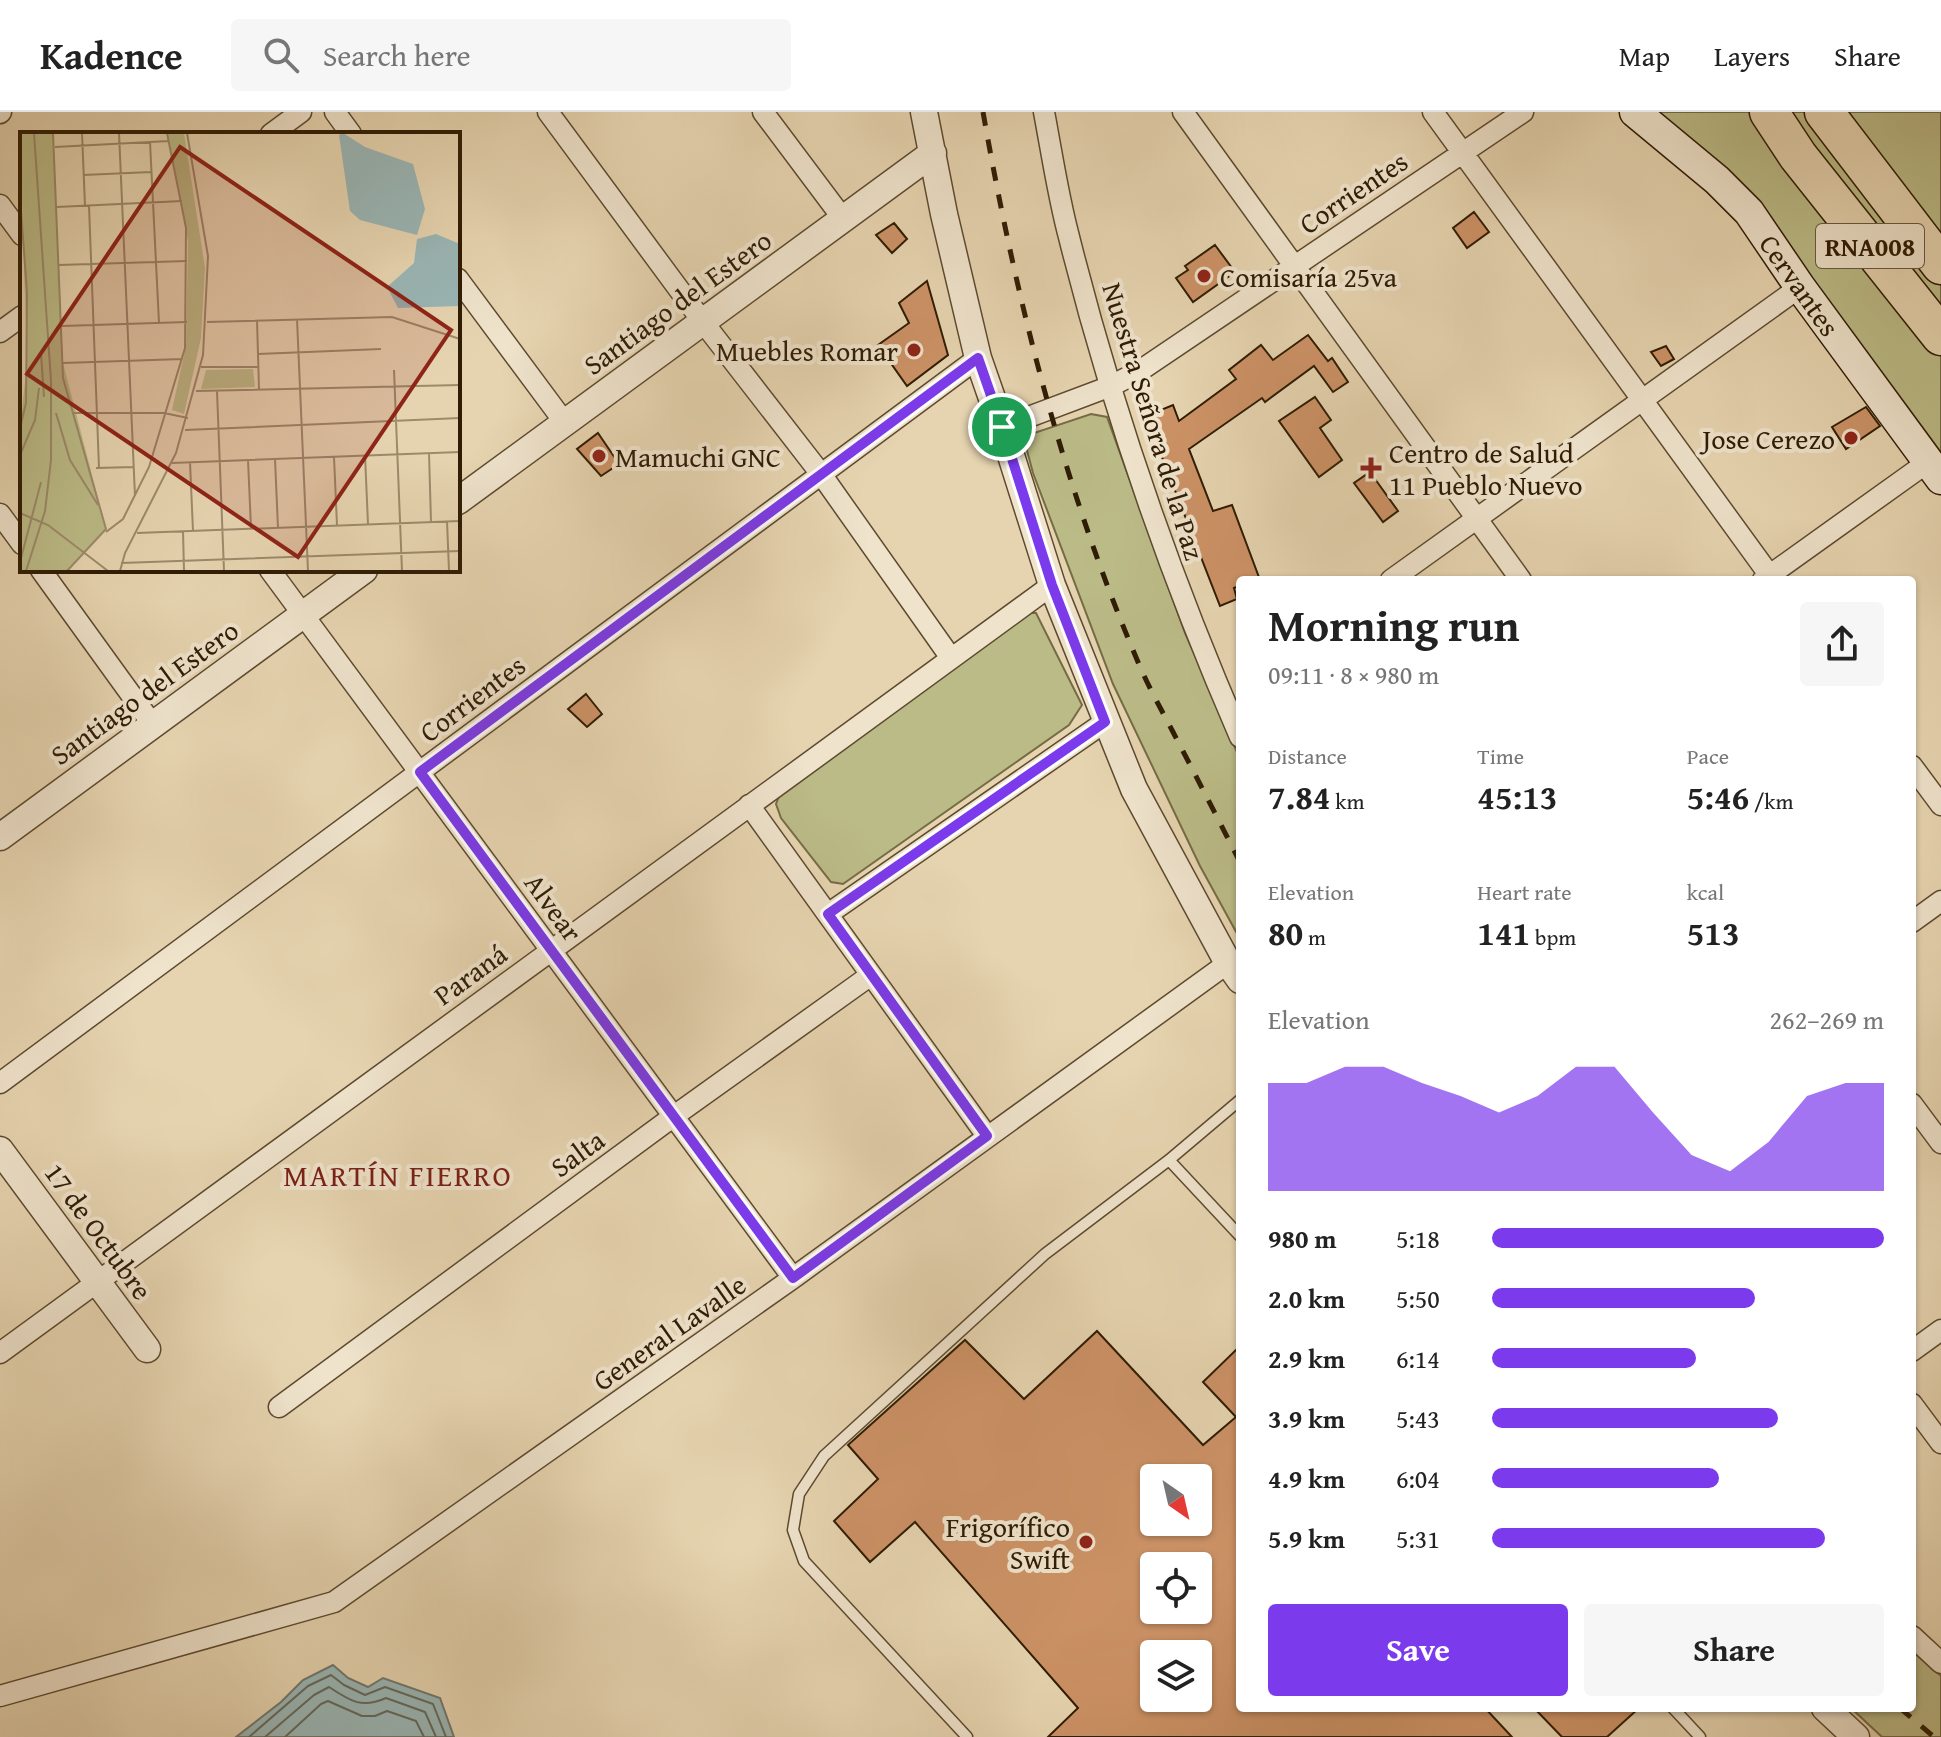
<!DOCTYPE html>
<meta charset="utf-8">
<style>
:root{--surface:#fff;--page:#f6f6f6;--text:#222;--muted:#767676;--line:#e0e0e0;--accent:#7c3aed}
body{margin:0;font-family:"Gentium Book Plus",serif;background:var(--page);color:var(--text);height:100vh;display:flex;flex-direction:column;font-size:30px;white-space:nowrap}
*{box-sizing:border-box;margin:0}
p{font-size:26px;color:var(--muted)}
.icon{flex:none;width:44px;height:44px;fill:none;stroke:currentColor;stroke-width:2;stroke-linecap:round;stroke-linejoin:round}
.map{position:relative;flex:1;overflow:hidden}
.details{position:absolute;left:1236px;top:464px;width:680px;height:1136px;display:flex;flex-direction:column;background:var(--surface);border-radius:8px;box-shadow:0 2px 6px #0004}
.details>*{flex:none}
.needle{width:52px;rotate:146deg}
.fabs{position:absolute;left:1140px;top:1352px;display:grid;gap:16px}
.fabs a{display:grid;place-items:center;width:72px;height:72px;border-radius:8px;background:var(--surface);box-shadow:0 2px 6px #0004;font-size:40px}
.pin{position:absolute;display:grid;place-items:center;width:68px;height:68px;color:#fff;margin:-34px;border:4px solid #fff;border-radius:50%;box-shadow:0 2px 8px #0007}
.round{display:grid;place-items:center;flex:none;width:84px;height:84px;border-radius:8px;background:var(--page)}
.headline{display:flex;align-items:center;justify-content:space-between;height:136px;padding:0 32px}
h1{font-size:44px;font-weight:700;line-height:60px}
.metrics{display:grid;grid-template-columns:repeat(3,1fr);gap:12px;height:136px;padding:8px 32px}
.metrics div{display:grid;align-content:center}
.metrics b{font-size:34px;font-weight:700}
.metrics small{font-size:22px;font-weight:400}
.metrics p{font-size:22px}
.chart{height:224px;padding:16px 32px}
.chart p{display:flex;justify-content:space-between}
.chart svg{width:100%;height:144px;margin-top:8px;fill:var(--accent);opacity:.7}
.cta{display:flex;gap:16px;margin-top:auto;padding:16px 32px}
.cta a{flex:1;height:92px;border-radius:8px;background:var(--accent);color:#fff;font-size:32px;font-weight:700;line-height:92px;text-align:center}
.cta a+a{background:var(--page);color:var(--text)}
ul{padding:0 32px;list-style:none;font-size:26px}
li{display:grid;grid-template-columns:128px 96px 1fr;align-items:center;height:60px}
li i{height:20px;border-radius:10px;background:var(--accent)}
header{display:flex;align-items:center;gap:48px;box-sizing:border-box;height:112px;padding:0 40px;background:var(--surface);border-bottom:2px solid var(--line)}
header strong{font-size:38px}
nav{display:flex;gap:44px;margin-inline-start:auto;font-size:28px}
.search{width:560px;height:72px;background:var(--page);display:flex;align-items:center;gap:20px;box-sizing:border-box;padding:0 28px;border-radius:8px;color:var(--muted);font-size:30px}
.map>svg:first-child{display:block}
</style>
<header>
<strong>Kadence</strong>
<div class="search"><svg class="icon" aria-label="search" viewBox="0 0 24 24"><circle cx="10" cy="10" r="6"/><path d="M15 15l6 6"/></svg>Search here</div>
<nav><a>Map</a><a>Layers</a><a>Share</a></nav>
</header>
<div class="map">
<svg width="1941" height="1625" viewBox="0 0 1941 1625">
<rect width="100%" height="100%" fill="#e6d4b0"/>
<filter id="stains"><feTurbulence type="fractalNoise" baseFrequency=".0025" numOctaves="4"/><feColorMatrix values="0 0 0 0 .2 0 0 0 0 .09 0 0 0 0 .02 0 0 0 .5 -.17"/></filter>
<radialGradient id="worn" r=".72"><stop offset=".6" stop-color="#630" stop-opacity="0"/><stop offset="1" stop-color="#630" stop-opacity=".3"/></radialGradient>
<path fill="#bbbb87" stroke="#756c46" stroke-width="2" d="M 1635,0 L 1941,0 L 1941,367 L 1800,175 Z
M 1091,302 L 1107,305 L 1185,521 L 1240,647 L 1240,827 L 1200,754 L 1113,572 L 1033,361 L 1025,331 L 1034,321 Z
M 1023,501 L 1036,501 L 1082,593 L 1069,613 L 843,772 L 831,770 L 781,706 L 776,692 L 781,679 Z
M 1912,1538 L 1941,1564 L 1941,1625 L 1882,1625 L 1851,1596 L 1912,1596 Z"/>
<path fill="#9ab6b5" stroke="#6f786e" stroke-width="2" d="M 333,1553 L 348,1566 L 368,1575 L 383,1566 L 440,1586 L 454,1625 L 236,1625 L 281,1590 L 303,1568 Z"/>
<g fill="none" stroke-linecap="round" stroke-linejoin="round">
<path stroke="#64695c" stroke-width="2" d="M 249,1625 L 308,1574 L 331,1563 L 344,1573 L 365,1583 L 385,1575 L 433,1592 L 446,1625
M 265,1625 L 314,1583 L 329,1575 C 350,1589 362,1597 386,1586 L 425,1600 L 436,1625
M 285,1625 L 321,1592 L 328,1589 L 362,1604 L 375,1604 L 387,1599 L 416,1609 L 424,1625"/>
</g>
<path fill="#cc9266" stroke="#2f1c04" stroke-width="2" fill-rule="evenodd" d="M 1474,100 L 1489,120 L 1467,136 L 1453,116 Z
M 894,111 L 907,127 L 892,141 L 876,123 Z
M 1215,133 L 1235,160 L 1193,190 L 1176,166 L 1188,158 L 1185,154 Z
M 927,169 L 948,243 L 907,274 L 878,233 L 909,211 L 899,191 Z
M 1308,223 L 1328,249 L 1332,246 L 1348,270 L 1333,280 L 1314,254 L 1265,290 L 1262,286 L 1189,337 L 1213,399 L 1232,393 L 1260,468 L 1240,468 L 1240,474 L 1234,476 L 1237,487 L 1220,494 L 1146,304 L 1173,293 L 1179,309 L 1236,267 L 1229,258 L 1261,233 L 1273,248 Z
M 1666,234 L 1674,247 L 1661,254 L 1651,240 Z
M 1315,285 L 1331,308 L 1320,316 L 1342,348 L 1319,365 L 1279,309 Z
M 1866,295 L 1880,314 L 1846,337 L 1832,315 Z
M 598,321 L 619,352 L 601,364 L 577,337 Z
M 1370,360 L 1398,399 L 1383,410 L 1354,371 Z
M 586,582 L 602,602 L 587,615 L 568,597 Z
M 1097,1219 L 1203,1333 L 1236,1305 L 1203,1270 L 1240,1234 L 1240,1596 L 1485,1596 L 1512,1625 L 1048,1625 L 1078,1596 L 915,1410 L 870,1450 L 834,1409 L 878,1367 L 848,1333 L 965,1228 L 1024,1287 ZM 1154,1366 L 1198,1366 L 1198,1410 L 1154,1410 ZM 1154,1454 L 1198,1454 L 1198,1498 L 1154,1498 ZM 1154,1542 L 1198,1542 L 1198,1586 L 1154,1586 Z
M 1534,1596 L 1639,1596 L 1607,1625 L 1562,1625 Z"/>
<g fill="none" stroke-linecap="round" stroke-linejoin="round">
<defs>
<path id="service" d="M 1169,1048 L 1240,1124
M 1673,1596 L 1700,1625
M 967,1625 L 804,1449 L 793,1418 L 799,1382 L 824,1344 L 1045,1142 L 1169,1048 L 1240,988"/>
<path id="minor" d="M 335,0 L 351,22
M 548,0 L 703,210 L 821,362 L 951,546
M 763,0 L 844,108
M 1044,0 C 1052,42 1058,84 1069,125 C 1112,297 1170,464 1240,625
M 1183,0 L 1521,468
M 1433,0 L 1773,468
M 0,1 L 1,0
M 271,22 L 301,0
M 0,93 L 22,123
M 458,167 L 565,311
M 0,220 L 22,204
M 1002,315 L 1111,274 L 1138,260 L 1523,0
M 0,402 L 22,432
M 41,458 L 153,613
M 270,458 L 793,1166
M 1391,468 L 1800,175
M 1763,468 L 1928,350
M 1912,654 L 1941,693
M 749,693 L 987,1024
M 828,802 L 1105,610
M 1912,810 L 1941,789
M 0,971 L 978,246
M 1912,992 L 1941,1031
M 1912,1239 L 1941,1218
M 0,1241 L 1052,473
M 1912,1292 L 1941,1331
M 279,1295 L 674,1004 L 871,863
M 1912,1524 L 1941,1551
M 0,1584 L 334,1490 L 793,1166 L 1228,851"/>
<path id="tertiary" d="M 924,0 L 944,102 L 978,246 L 1002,315 L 1052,473 L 1134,677 L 1228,851 L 1240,868
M 458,389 L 933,41
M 0,725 L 364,458
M 0,1038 L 147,1237
M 1825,1596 L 1856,1625"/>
<path id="secondary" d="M 1635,0 L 1717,68 L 1749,100 L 1800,175 L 1941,367"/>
<path id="motorway" d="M 1769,0 L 1798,44 L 1941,224
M 1824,0 L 1941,153"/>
</defs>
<use href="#service" stroke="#5d4a2f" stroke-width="13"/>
<use href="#minor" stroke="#5d4a2f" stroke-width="23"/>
<use href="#tertiary" stroke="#5d4a2f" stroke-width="29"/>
<use href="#secondary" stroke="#2f1c04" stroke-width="33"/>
<use href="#motorway" stroke="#2f1c04" stroke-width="41"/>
<use href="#service" stroke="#efe3cc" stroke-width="10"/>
<use href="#minor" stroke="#efe3cc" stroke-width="20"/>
<use href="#tertiary" stroke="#efe3cc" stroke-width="26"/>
<use href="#secondary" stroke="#efe3cc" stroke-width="30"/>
<use href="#motorway" stroke="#e6d4b0" stroke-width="38"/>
<path stroke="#2f1c04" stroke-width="5" stroke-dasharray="14 14" stroke-linecap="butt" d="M 983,0 C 1016,188 1063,374 1138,550 C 1148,574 1161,597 1173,620 C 1196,664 1218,707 1240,750
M 1900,1596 L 1934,1625"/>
</g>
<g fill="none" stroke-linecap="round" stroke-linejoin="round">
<defs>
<path id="route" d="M 978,246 L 1002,315 L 1052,473 L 1105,610 L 828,802 L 987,1024 L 793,1166 L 420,660 Z"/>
</defs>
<use href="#route" stroke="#fff" stroke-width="16"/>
<use href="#route" stroke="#7c3aed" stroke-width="10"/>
</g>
<g fill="#8f2418" stroke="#efe3cc" stroke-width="3">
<circle cx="1204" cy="164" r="8"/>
<circle cx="914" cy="238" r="8"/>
<circle cx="1851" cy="326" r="8"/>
<circle cx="599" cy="344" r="8"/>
<path d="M1367 344h8v8h8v8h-8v8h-8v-8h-8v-8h8z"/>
<circle cx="1086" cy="1430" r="8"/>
</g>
<g text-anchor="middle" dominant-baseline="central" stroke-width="8" stroke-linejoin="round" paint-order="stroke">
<rect fill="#efe3cc" stroke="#695840" stroke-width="2" x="1816" y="112" width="108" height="44" rx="6"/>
<g font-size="26" font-weight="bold" fill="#2f1c04">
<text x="1870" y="134">RNA008</text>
</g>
<g font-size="28" fill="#2f1c04" stroke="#efe3cc">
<text transform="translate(1353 80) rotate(-34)">Corrientes</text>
<text transform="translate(1800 173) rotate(55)">Cervantes</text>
<text transform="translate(677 190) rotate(-36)">Santiago del Estero</text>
<text transform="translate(1154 309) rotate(73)">Nuestra Señora de la Paz</text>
<text transform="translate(144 580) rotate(-36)">Santiago del Estero</text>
<text transform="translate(472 586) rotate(-37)">Corrientes</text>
<text transform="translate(554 795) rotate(54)">Alvear</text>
<text transform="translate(470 862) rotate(-36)">Paraná</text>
<text transform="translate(577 1041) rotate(-36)">Salta</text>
<text transform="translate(99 1119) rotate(54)">17 de Octubre</text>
<text transform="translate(669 1220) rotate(-35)">General Lavalle</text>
</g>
<g font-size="28" fill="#2f1c04" stroke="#efe3cc" text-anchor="start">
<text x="1220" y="164">Comisaría 25va</text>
<text x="898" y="238" text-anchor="end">Muebles Romar</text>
<text x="1835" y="326" text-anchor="end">Jose Cerezo</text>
<text x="1389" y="340">Centro de Salud<tspan x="1389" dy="32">11 Pueblo Nuevo</tspan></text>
<text x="615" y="344">Mamuchi GNC</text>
<text x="1070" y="1414" text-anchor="end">Frigorífico<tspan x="1070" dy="32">Swift</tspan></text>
</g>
<g font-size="30" letter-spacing="2" fill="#7a1f14" stroke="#efe3cc">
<text x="398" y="1063">MARTÍN FIERRO</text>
</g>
</g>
<g transform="translate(20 20)">
<rect width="440" height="440" fill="#e6d4b0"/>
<path d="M 0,1 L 33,1 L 43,231 L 86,397 L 47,439 L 0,439 L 0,296 L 7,232 ZM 148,1 L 164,1 L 185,136 L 181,206 L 164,282 L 152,278 L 166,214 L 168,109 ZM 186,238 L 233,237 L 235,255 L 181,257 Z" fill="#bbbb87"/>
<path d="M 323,1 L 345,15 L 393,32 L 405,77 L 397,103 L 340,88 L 330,79 L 319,3 ZM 416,102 L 440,112 L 440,174 L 378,176 L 367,155 L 394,131 L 397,107 Z" fill="#9ab6b5"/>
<path fill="none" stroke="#9d8a6b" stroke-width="2" d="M 33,1 L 43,246 L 86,397 L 47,439M 62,1 L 65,74M 99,1 L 115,364M 130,10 L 139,191M 35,15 L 149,9M 63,43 L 131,40M 0,64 L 7,161 L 6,271 L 0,296M 69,74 L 79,336M 37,75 L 162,69M 39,133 L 167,129M 277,187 L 288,439M 237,188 L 239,257M 187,190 L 372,185 L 440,207M 42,194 L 167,190M 21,222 L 24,265M 238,222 L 361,217M 43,231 L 162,227M 181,235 L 238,235M 374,238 L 382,439M 176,259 L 440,253M 197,259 L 204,439M 36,281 L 50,328 L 78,373M 53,281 L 144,281 L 168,286M 165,298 L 440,286M 409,321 L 411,390M 0,323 L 15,288 L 19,256M 345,323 L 348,392M 314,325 L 317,393M 255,327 L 258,396M 228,328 L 231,396M 170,330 L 173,399M 152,331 L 440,320M 76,336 L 114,335M 0,381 L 28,393 L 88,439M 427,389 L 429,439M 163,399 L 164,439M 86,400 L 103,387 L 129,335 L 165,216 L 166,96 L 147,1M 117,401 L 440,389M 0,430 L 21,350M 101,431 L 440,419M 6,439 L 25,379 L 31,328 L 31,249 L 14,1M 100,439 L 105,421 L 156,321 L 183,223 L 188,124 L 167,1"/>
<path fill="#8f2418" fill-opacity="0.15" stroke="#8f2418" stroke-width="4" d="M 160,15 L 431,198 L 278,425 L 7,242 Z"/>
<rect width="440" height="440" fill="none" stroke="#2f1c04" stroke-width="4"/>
</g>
<rect width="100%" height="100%" filter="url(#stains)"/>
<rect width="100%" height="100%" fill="url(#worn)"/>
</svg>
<div class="fabs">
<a><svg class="needle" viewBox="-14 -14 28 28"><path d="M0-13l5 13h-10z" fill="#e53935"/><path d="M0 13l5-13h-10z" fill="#767676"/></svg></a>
<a><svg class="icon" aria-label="locate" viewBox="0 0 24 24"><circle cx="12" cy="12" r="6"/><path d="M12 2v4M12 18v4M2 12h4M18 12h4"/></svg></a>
<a><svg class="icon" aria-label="layers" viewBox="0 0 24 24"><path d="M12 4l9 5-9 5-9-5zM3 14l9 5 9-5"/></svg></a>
</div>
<div class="pin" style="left:1002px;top:315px;background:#1e9e55"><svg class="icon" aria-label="arrive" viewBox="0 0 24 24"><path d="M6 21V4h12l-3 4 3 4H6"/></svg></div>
<section class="details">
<div class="headline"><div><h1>Morning run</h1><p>09:11 · 8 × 980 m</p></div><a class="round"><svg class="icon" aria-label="share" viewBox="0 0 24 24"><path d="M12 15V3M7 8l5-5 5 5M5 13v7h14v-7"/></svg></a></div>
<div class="metrics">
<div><p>Distance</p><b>7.84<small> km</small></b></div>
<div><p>Time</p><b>45:13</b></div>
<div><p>Pace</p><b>5:46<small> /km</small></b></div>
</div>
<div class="metrics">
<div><p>Elevation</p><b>80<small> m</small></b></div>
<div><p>Heart rate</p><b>141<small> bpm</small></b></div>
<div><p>kcal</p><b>513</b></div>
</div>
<div class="chart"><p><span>Elevation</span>262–269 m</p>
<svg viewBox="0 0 160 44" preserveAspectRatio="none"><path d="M0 44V11L10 11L20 6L30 6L40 11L50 15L60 20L70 15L80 6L90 6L100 20L110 33L120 38L130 29L140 15L150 11L160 11V44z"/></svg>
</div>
<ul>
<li><b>980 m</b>5:18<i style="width:100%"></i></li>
<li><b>2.0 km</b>5:50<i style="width:67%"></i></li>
<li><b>2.9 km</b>6:14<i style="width:52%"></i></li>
<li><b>3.9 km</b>5:43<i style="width:73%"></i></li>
<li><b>4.9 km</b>6:04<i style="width:58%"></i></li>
<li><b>5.9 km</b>5:31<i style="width:85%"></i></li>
</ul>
<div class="cta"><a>Save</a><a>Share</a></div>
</section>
</div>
